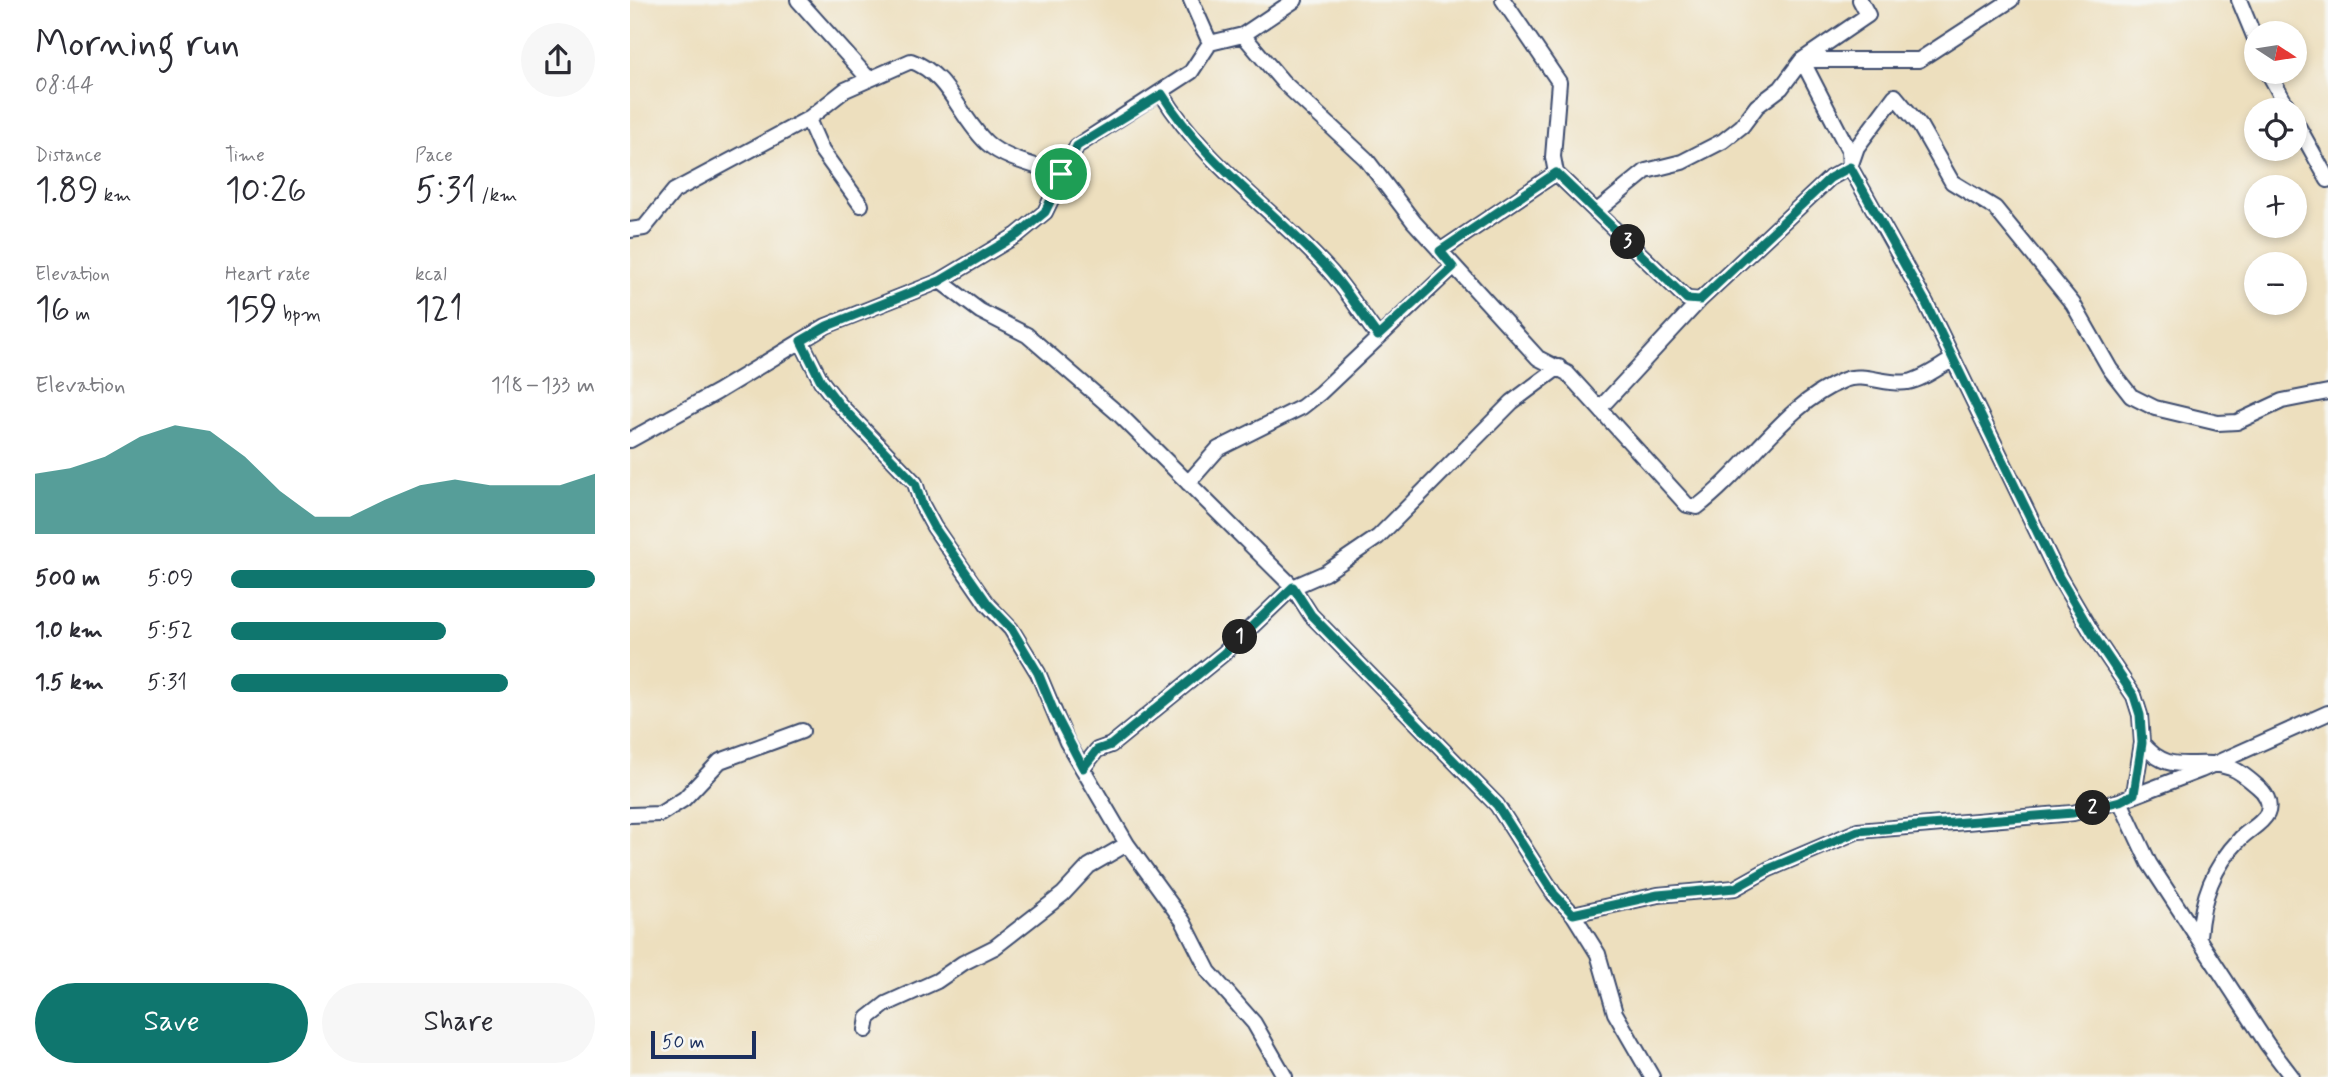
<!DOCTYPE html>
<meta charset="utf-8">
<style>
:root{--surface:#fff;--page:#f7f7f7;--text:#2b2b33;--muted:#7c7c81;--accent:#0f766e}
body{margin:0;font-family:Mynerve,sans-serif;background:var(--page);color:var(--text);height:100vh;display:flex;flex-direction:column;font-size:26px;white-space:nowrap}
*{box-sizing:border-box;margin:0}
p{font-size:23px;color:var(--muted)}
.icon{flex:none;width:38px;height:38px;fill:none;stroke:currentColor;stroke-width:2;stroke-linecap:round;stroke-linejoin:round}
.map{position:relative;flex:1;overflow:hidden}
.sheet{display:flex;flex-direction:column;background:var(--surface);width:630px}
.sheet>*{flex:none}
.needle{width:46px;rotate:102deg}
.buttons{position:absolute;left:1614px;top:21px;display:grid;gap:14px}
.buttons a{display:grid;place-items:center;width:63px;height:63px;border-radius:50%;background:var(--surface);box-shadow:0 4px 10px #0003;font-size:35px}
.scale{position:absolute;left:21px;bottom:18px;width:105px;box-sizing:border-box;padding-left:7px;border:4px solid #1b2f5e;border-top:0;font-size:19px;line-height:24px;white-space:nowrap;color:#1b2f5e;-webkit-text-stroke:5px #f6f6f2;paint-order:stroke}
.pin{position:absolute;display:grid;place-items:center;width:60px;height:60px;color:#fff;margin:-30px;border:4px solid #fff;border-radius:50%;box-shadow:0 2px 7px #0007}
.km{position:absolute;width:35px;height:35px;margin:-18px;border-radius:50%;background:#222;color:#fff;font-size:19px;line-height:35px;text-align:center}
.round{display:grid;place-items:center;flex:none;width:74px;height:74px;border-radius:37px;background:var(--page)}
.summary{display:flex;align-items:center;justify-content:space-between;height:119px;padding:0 35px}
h1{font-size:38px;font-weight:600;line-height:52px}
.stats{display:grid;grid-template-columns:repeat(3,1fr);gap:10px;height:119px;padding:7px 35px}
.stats div{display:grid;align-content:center}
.stats b{font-size:35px;font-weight:600}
.stats small{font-size:19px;font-weight:400}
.stats p{font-size:19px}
.chart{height:196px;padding:14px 35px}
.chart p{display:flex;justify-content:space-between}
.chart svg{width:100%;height:126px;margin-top:7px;fill:var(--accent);opacity:.7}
.primary-button{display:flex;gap:14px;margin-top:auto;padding:14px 35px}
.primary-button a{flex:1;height:80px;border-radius:42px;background:var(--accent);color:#fff;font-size:28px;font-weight:600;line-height:80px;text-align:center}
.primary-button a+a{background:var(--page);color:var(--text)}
ul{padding:0 35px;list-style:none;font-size:23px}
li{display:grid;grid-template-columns:112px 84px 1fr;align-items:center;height:52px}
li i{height:18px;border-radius:9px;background:var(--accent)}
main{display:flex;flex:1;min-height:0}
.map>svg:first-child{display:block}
</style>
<main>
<section class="sheet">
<div class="summary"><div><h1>Morning run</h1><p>08:44</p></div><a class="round"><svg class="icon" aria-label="share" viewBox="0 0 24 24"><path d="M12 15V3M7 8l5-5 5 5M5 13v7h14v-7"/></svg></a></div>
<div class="stats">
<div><p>Distance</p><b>1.89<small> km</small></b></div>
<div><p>Time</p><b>10:26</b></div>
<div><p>Pace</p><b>5:31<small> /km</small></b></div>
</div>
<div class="stats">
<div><p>Elevation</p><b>16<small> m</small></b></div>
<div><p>Heart rate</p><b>159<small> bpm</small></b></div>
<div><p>kcal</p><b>121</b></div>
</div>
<div class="chart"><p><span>Elevation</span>118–133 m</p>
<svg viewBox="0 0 160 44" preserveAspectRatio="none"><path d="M0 44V23L10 21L20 17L30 10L40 6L50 8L60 17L70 29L80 38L90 38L100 32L110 27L120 25L130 27L140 27L150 27L160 23V44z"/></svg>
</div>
<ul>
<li><b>500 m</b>5:09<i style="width:100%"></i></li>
<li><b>1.0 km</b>5:52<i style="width:59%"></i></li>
<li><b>1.5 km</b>5:31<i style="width:76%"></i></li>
</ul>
<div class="primary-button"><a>Save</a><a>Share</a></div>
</section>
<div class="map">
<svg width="1698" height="1077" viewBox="0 0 1698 1077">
<rect width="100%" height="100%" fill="#f6f6f2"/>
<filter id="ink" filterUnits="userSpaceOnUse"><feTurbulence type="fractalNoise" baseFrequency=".0143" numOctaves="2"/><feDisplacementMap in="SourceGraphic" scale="14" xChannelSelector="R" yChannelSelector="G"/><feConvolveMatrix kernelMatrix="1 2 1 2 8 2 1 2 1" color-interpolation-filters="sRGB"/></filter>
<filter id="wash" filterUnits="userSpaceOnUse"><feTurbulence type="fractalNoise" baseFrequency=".00686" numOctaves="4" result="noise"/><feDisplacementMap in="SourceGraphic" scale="28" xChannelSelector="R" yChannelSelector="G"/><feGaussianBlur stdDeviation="1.57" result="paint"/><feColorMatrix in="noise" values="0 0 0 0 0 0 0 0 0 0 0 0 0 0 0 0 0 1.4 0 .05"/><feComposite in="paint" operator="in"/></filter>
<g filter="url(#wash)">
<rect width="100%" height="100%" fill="#eddfbe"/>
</g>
<g filter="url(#ink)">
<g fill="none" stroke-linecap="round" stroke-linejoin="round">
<defs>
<path id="minor" d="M 168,0 L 238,78
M 561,0 L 580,43
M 873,0 L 929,82 L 923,157 L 926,173 L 1057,299 L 1070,300
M 1609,0 L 1626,41
M 613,35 L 653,82 L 736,159 L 784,222 L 908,358 L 937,373 L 1057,505 L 1067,507 C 1117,470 1155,403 1214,380 C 1233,372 1258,386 1278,382 C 1292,380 1309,367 1322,360
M 1172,60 L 1219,151 L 1220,167 L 1296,303 L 1429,577 L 1465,638 L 1504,696 L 1510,715 L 1512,743 L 1504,794
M 1173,60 L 1289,60 L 1381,0
M 1638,72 L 1659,110
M 532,94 C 575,165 642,208 697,268 C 716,288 731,314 748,336
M 178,119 L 192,151 L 231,205
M 1664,119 L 1698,180
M 966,212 L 1016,171 L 1052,162 L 1093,141 L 1112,126 L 1127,106 L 1151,88 L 1172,60 L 1238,15 L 1230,0
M 0,230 L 14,228 L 44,191 L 178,119 L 215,90 L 281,61 C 319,74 329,117 357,143 C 374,159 408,166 431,174
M 810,251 L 926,173
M 310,281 L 350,311 L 397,335 L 491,416 L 663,587 L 681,615 L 867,805 L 924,894 L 943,914 L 968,954 L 985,1013 L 1022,1077
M 171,341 L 191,381 L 208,403 L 285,483 L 292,505 L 304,527 L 357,604 L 381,629 L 408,673 L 437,742 L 497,844 L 553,921 L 579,972 L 624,1023 L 655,1077
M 971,407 L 1070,300 L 1200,178 L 1220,167 L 1227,147 L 1265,96 L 1290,126 L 1322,182 L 1365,208 L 1443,304 L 1480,369 L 1501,396 L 1525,408 L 1588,423 L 1607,422 L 1652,401 L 1698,392
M 0,440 L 87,392 L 196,326 L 310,281 L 387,235 L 415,212 L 447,146 L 561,72 L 580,43 L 613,35 L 665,0
M 558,483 L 588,449 L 672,407 L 690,393 L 823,267
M 1512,743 C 1541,779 1566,755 1601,768 C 1610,771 1619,779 1627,786 C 1635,792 1642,803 1637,814 C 1631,825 1618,830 1610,839 C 1583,867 1572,898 1569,936
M 453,768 L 467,750 L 481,745 L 593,654 L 663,587 L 695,573 L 748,537 L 882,402 L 929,367
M 1490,801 L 1519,863 L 1637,1044 L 1662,1077
M 0,815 L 30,814 L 54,799 L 90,761 L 172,731
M 943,914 L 1028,895 L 1105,888 L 1139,869 L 1228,831 L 1443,813 L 1490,801 L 1571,770 L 1698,713
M 236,1030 L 238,1018 L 256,1004 L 307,981 L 333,963 L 365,947 L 433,894 L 459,866 L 497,844"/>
</defs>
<use href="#minor" stroke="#3a496c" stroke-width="18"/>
<use href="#minor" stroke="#fff" stroke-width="14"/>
</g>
</g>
<g fill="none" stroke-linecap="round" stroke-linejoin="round" filter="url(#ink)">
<defs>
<path id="route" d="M 532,94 C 575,164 642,208 697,268 C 716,288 731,314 748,336 L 823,267 L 810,251 L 926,173 L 1057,299 L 1070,300 L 1200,178 L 1220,167 L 1296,303 L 1429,577 L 1465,638 L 1504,696 L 1510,715 L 1512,743 L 1504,794 L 1490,801 L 1443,813 L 1228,831 L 1139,869 L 1105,888 L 1028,895 L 943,914 L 924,894 L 867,805 L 681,615 L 663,587 L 593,654 L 481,745 L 467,750 L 453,768 L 424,712 L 408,673 L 381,628 L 358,604 L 304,527 L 292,505 L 285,483 L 208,403 L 191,381 L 171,341 L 197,326 L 310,281 L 387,235 L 415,212 L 447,146 Z"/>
</defs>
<use href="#route" stroke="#fff" stroke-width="14"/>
<use href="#route" stroke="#0f766e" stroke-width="9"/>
</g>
</svg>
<div class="buttons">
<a><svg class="needle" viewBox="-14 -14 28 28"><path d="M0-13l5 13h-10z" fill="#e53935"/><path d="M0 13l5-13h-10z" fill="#7c7c81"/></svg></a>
<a><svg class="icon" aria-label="locate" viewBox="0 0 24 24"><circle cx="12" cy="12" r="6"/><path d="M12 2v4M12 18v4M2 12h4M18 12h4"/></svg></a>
<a>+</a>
<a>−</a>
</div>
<div class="scale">50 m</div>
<div class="pin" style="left:431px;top:174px;background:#1e9e55"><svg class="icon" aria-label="arrive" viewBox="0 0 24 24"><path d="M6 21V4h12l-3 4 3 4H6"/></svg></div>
<b class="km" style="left:610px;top:637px">1</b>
<b class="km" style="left:1463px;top:808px">2</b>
<b class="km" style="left:998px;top:242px">3</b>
</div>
</main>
